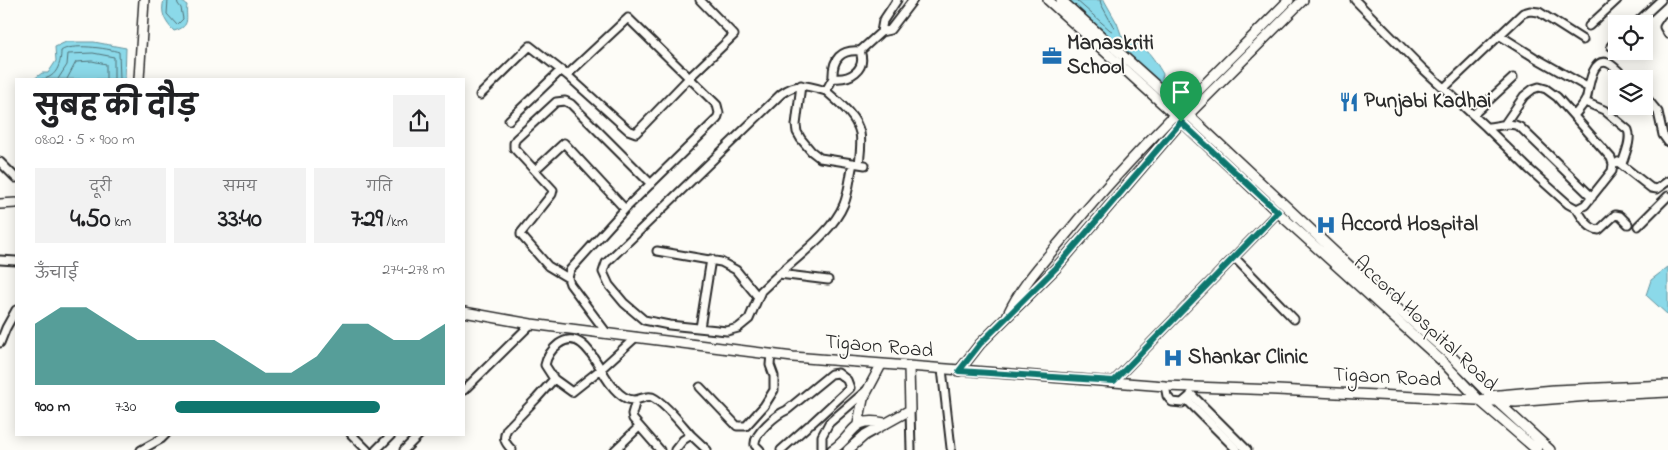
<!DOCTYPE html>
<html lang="hi">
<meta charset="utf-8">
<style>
:root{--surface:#fff;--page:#f2f2f2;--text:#202124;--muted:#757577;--accent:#0f766e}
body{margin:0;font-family:"Indie Flower","Playpen Sans Deva",sans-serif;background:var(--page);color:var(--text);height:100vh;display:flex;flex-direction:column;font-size:19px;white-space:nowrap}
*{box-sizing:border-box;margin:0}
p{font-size:16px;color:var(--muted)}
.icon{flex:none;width:28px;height:28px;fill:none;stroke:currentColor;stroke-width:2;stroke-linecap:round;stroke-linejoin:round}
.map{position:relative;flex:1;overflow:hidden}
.sheet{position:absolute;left:15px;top:78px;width:450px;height:358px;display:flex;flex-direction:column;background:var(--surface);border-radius:0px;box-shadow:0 2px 12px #0003}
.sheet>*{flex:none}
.buttons{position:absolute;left:1608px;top:15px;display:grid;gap:10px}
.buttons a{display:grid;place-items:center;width:45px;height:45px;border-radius:0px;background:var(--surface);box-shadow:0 2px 12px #0003;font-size:25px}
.pin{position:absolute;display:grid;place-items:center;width:42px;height:42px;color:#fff;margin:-51px -21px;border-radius:50% 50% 50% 0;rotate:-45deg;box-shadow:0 0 5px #0007}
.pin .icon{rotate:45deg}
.round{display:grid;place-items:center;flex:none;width:52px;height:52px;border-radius:0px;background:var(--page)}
.headline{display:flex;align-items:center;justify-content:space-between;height:85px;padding:0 20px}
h1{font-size:28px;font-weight:700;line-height:38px}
.stats{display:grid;grid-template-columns:repeat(3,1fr);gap:8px;height:85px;padding:5px 20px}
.stats div{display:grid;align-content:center;border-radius:0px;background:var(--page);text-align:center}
.stats b{font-size:25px;font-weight:700}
.stats small{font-size:14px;font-weight:400}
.stats p{font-size:14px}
.chart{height:140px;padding:10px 20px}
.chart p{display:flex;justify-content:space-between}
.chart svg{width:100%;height:90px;margin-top:5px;fill:var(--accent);opacity:.7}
ul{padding:0 20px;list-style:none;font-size:16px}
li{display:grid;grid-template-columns:80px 60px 1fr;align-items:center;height:38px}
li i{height:12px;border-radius:6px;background:var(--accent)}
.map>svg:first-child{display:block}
</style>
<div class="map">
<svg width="1668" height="450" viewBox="0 0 1668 450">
<rect width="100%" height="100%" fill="#fdfcf7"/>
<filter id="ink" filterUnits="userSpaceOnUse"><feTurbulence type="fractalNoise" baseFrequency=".02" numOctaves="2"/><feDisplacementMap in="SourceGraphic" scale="10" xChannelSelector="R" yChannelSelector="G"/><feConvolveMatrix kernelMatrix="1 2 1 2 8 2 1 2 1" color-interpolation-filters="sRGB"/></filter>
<g filter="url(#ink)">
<path fill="#8bd9e9" stroke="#65939d" d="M 164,0 L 179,0 L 187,5 C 185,18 192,26 174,31 C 165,22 160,13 164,0 Z
M 1069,0 L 1104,0 L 1117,23 L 1122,37 C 1143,41 1153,57 1163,74 L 1161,83 Z
M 66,42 L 94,42 L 126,48 L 125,79 L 34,79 L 42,73 L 48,73 L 56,61 L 55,47 Z
M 1668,267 L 1668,315 L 1646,295 L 1651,280 Z"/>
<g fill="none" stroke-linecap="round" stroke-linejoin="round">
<path stroke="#517177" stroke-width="1" d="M 168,0 L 167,14 L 177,25 L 183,19 L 181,8 L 178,4 L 177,0
M 1076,0 L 1110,30 L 1112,31 L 1114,29 L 1113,26 L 1101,4 L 1100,0
M 42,79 C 57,78 61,63 61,51 C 71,43 107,48 119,52 L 120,79
M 58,79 L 67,65 L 68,54 L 93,53 L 114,57 L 114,79
M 67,79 L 76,62 L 92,61 L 106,64 L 106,79"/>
<defs>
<path id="street" d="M 897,0 L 883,21 L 881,32 L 890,30 L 913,0
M 1355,0 L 1422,68 L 1486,127 C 1498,127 1509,121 1520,127 L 1592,197
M 1668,21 L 1664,27 L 1668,34
M 1635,24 L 1661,0
M 1589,26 L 1617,0
M 1499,35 L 1534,57 L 1587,87
M 1611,46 L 1616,41
M 860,51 C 867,70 850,80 833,78 C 832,59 841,49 860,51 L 881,32
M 567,75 L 628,18 L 717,105 L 719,113 L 717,119 L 625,209 L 570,270 L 568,278 L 570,284 L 606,332
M 801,85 L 796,125 L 797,132 L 801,139 L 811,151 L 820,158 L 865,165
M 1444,88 L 1523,13 L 1530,11 L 1539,12 L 1583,40
M 826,91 C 838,102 856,115 860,133 C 862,142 860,154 859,164
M 480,95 L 530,46 L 567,75 L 628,130 L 636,133 L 689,78 L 734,35 L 700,0
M 1644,95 L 1658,112 L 1663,135 L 1668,142
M 1585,102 L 1604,110 L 1628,130 C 1632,140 1625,154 1622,164
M 1473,115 L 1513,78
M 1574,116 C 1578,110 1586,103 1587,96 C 1589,87 1592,57 1608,63 C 1615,66 1621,74 1626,79
M 509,120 L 561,70
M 1486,127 L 1530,170 L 1568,204 L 1577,209 L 1585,205 L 1612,171 L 1613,164 L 1611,158 L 1557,97 L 1546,89 L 1539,87 L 1533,89 L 1524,96 L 1504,125
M 0,162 L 16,178
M 1618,162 L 1651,188 L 1657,189 L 1668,181
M 535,170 L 564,143 L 625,209
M 1577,209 C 1582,217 1588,229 1599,230 L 1615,215 L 1620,216 L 1628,224
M 1638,226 L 1668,196
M 657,251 L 721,262 L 736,270 L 758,297
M 1234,257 L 1294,319
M 0,260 L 16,261
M 779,274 C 800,255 833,231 844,204 C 849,192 850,176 853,163
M 568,278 L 548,266 L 521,235 L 521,233 L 552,194 L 553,190 L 514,148 L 514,143 L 516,139 L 556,102 L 565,101 L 571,104 L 651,184
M 828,280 L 779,274 L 761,291 L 749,319 L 738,328 L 727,331 L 669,325 L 644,320 L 624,303 L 609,285 L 603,272 L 606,263 L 781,94 C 798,82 806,85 826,91 L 833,78
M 700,328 L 711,259
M 0,343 L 6,328 L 16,310
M 942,369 L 951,448
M 554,379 L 572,392 L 601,369 C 607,380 620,400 634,400 C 640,400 646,395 652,397 C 665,403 682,425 691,435
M 1114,381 L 1278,212
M 1165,386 L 1167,396 L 1172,402 L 1182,403 L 1189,397
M 700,387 L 737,426 L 746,426 L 764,406 L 774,390 L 774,376 L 770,365 L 771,354
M 464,390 L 531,324
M 1191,394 L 1247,450
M 636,400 L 632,414 L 633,419 L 660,450
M 1187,400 L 1237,450
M 910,410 L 911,450
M 351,434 L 367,450
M 141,450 L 161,439 L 166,434
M 376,450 L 392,434
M 404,450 L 420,434
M 512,450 C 505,443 502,438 507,429 L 537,398 L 554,379 L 545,365 C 548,350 566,331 582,344 C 590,350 596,361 601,369 L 636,337
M 615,450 L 639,427
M 675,450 L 683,440 L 691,435 L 707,450
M 760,450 L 755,445 C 753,434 777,414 787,410 L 831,374 L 838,373 L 847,380 L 850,388 L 812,423
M 781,450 L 808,426
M 822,450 L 822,436 L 829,423 L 867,390"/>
<path id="secondary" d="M 1048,0 L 1175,115 L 1285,219 L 1442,361 L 1478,399 L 1537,450
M 1061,0 L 1181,108 L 1356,272 L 1449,354 L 1491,396 L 1550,450
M 139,79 L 144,0
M 0,204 L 16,203
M 464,312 L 531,324 L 793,357 L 1165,386 L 1277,390 L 1516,402 L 1589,396 L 1668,392
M 1008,314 C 1023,282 1047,258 1069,231 C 1136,149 1214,76 1289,0
M 959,371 L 980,344 L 1056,268 L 1181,122 L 1303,0
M 1489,396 L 1554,390 L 1668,385
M 858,424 L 863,399 L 881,365
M 832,450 C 855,436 850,416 884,423
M 848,450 L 865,435 L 910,410 L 909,367"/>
</defs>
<use href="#street" stroke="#2b2b2b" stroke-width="11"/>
<use href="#secondary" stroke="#2b2b2b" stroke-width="12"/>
<use href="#street" stroke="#fdfcf7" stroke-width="7"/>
<use href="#secondary" stroke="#fdfcf7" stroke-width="9"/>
</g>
</g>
<g fill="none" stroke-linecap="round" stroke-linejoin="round" filter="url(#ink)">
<defs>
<path id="route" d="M 1181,122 L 1278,212 L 1114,381 L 959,371 L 980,344 L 1056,268 Z"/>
</defs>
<use href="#route" stroke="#fff" stroke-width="10"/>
<use href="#route" stroke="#0f766e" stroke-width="6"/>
</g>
<defs>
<symbol id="office-bare" viewBox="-9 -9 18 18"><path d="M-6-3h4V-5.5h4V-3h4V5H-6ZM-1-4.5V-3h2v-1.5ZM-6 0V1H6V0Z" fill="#1f6fb2" stroke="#fdfcf7" stroke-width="2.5" paint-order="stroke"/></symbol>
<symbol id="restaurant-bare" viewBox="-9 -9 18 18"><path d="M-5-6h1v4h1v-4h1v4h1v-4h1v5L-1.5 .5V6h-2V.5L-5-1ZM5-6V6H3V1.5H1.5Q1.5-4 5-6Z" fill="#1f6fb2" stroke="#fdfcf7" stroke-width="2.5" paint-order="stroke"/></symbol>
<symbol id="hospital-bare" viewBox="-9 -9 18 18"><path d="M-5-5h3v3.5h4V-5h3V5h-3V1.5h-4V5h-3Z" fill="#1f6fb2" stroke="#fdfcf7" stroke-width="2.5" paint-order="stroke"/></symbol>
</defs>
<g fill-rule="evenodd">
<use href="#office-bare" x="1038" y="42" width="28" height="28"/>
<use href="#restaurant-bare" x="1335" y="88" width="28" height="28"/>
<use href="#hospital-bare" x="1312" y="211" width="28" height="28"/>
<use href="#hospital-bare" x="1159" y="344" width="28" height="28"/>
</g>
<g text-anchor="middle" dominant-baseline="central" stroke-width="4" stroke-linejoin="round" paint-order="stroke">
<g font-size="21" font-weight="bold" fill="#2b2b2b" stroke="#fdfcf7" text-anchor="start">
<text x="1067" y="44">Manaskriti<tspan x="1067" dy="24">School</tspan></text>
<text x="1364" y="102">Punjabi Kadhai</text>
<text x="1341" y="225">Accord Hospital</text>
<text x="1188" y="358">Shankar Clinic</text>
</g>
<g font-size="21" fill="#2b2b2b" stroke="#fdfcf7">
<text transform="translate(1425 324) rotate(43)">Accord Hospital Road</text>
<text transform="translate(879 347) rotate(5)">Tigaon Road</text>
<text transform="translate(1387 378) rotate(3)">Tigaon Road</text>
</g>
</g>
</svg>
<div class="buttons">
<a><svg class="icon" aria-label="locate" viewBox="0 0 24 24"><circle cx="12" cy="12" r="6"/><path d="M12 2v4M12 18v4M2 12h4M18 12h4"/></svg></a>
<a><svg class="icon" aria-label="layers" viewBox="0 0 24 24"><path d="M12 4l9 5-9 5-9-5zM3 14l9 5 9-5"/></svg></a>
</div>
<div class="pin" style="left:1181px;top:122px;background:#1e9e55"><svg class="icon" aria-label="arrive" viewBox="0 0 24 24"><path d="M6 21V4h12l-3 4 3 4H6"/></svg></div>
<section class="sheet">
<div class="headline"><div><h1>सुबह की दौड़</h1><p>08:02 · 5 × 900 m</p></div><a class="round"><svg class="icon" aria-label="share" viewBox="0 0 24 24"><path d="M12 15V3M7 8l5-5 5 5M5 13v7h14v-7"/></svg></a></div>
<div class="stats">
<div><p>दूरी</p><b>4.50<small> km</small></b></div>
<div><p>समय</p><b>33:40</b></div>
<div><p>गति</p><b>7:29<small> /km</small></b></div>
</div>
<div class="chart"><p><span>ऊँचाई</span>274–278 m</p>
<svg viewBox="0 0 160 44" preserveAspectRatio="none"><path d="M0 44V14L10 6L20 6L30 14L40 22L50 22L60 22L70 22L80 30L90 38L100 38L110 30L120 14L130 14L140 22L150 22L160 14V44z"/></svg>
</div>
<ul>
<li><b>900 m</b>7:30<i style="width:76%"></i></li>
</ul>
</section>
</div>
